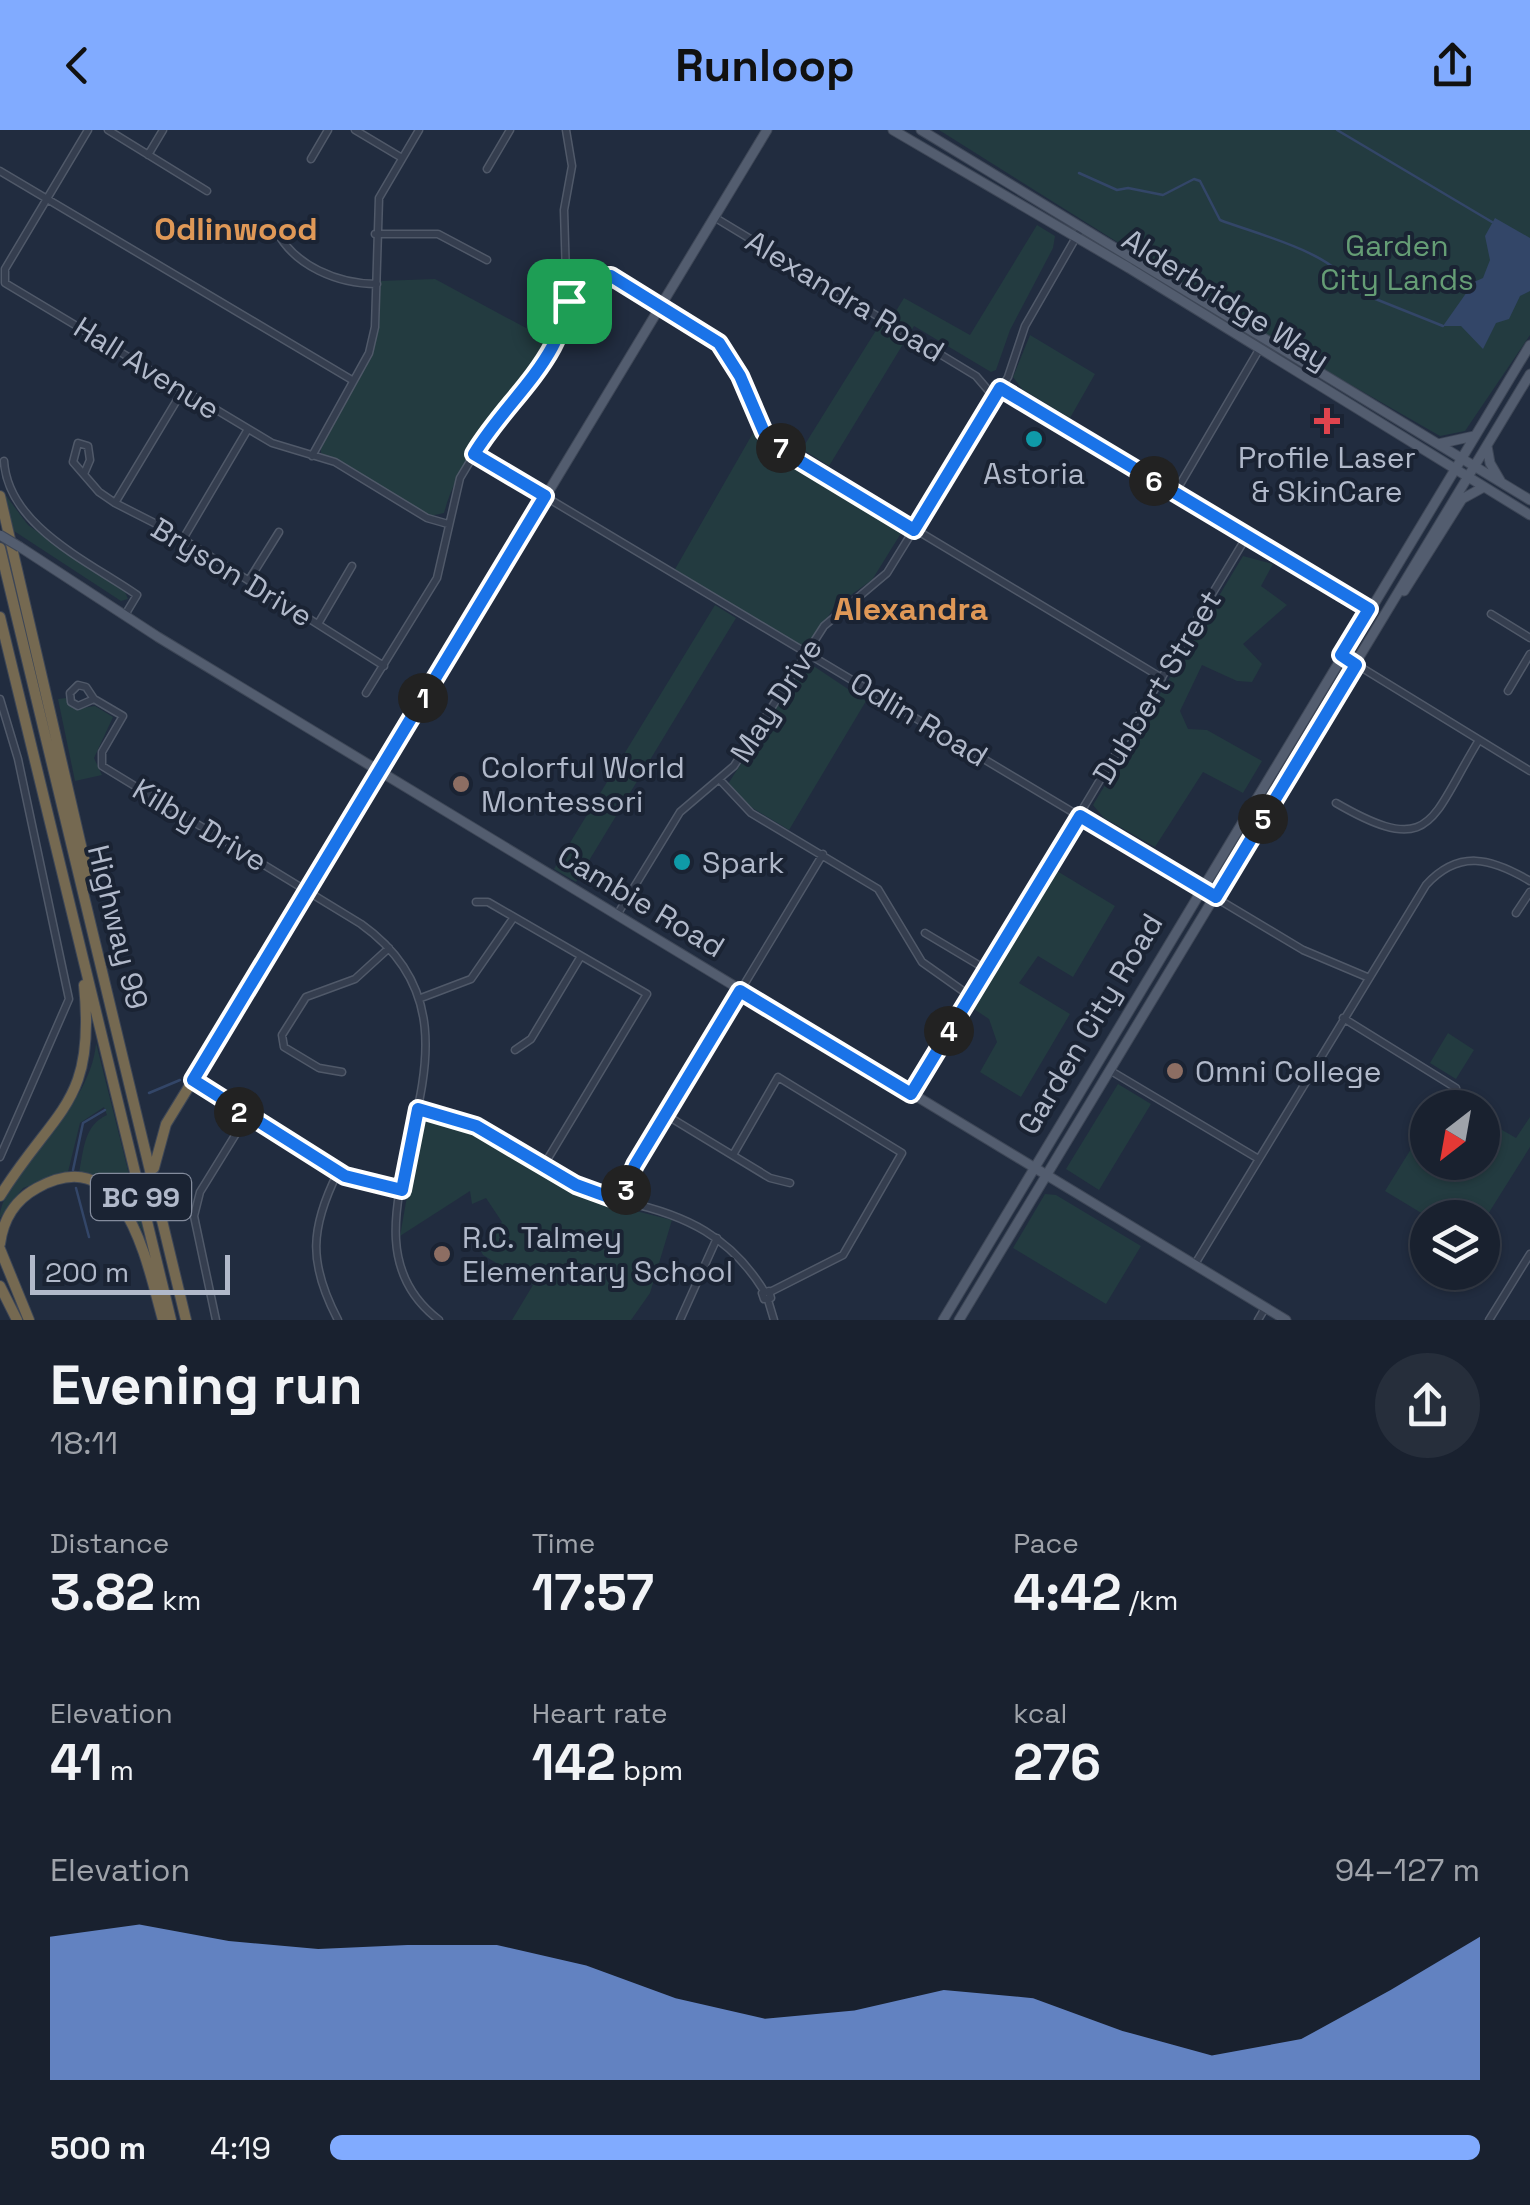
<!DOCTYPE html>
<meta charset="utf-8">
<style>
:root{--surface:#19212f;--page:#262e3b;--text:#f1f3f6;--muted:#9fa3aa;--line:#373e4b;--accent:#81abff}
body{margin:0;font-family:"Space Grotesk",sans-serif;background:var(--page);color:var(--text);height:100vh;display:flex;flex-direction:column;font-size:38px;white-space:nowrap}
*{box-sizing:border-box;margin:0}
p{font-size:32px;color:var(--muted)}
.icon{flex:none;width:55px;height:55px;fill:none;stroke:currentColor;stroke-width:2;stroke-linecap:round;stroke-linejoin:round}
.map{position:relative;height:1190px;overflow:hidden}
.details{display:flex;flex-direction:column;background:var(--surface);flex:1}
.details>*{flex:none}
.needle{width:65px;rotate:211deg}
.buttons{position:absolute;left:1410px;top:960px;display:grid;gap:20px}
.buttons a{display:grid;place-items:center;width:90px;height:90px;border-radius:50%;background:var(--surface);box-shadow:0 2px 8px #0004,0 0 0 2px var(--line);font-size:50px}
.scale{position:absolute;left:30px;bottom:25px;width:200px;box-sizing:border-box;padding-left:10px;border:5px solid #b1b9ca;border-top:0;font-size:28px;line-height:35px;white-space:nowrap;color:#b1b9ca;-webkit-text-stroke:8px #1a2333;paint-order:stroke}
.pin{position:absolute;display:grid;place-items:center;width:85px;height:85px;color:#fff;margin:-42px;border-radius:20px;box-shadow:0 5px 15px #0006}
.km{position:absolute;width:50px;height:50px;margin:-25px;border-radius:50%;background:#222;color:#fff;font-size:28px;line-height:50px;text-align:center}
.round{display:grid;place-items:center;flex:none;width:105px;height:105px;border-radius:52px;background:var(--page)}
.summary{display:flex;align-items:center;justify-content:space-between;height:170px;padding:0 50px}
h1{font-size:55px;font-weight:700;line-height:75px}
.figures{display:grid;grid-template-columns:repeat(3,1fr);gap:15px;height:170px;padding:10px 50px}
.figures div{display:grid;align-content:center}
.figures b{font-size:50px;font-weight:700}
.figures small{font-size:28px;font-weight:400}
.figures p{font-size:28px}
.chart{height:280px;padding:20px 50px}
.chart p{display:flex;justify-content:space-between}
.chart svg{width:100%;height:180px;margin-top:10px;fill:var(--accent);opacity:.7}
ul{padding:0 50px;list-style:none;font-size:32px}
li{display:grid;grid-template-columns:160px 120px 1fr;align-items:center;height:75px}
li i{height:25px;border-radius:12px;background:var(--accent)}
header{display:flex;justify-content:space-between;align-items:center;height:130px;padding:0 50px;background:var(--accent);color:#111;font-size:45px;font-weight:700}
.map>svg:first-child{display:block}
</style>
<header><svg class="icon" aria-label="back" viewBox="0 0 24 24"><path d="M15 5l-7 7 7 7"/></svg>Runloop<svg class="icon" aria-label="share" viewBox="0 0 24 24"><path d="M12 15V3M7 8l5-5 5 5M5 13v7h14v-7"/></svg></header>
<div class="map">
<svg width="1530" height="1190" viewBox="0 0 1530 1190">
<rect width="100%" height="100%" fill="#212c3f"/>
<path fill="#233b40" d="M 939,0 L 1530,0 L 1530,205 L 1465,301 L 1440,306 L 1278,213 Z
M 1037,95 L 1055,106 L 1053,118 L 1010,200 L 996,240 L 991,242 L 914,196 L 829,336 L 802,319 L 880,194 L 888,194 L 904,168 L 970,205 Z
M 435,149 L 552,212 C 518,272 463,314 444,383 L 430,386 L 321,323 L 321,311 L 370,225 L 379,151 Z
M 1030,205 L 1095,244 L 1070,288 L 1022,259 L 1013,247 Z
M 753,303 L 793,336 L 903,400 L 872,450 L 834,477 L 808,520 L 674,441 Z
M 4,363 L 28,395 L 125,462 L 128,469 L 121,471 L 14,401 Z
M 1243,426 L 1273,434 L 1261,456 L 1287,475 L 1243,514 L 1262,534 L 1252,552 L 1237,551 L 1202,535 L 1180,581 L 1188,599 L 1207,600 L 1262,631 L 1243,663 L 1203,642 L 1155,717 L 1104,688 L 1093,675 Z
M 715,475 L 736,488 L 576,752 L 554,739 Z
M 806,531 L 866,571 L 789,700 L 749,676 L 728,654 Z
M 66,568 L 75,579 L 95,576 L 113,587 L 94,628 L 102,645 L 75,651 L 58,569 Z
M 1052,738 L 1115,776 L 1073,847 L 1038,826 L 1019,853 L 1070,884 L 1021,967 L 980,942 L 997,912 L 989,889 L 971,877 Z
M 1448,903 L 1474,920 L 1456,949 L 1430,933 Z
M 96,913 L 144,1104 C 130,1073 113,1053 79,1043 C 84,1019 84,995 107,985 L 104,977 L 80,993 L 68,1042 L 23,1058 L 0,1088 C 0,1044 91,982 96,913 Z
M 1118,954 L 1151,974 L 1099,1060 L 1066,1039 Z
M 1530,987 L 1530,1017 L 1483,1092 L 1482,1088 L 1428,1087 L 1385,1061 L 1427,993 L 1428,1032 L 1482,1032 L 1483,989 L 1516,1008 Z
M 428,988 L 494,1011 L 604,1073 L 672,1090 L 650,1163 L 631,1190 L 512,1190 L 533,1155 L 483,1125 L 478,1115 L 490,1108 L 502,1092 L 486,1068 L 472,1074 L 470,1061 L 400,1106 L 419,999 Z
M 1045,1064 L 1056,1065 L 1141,1116 L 1106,1174 L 1013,1118 Z"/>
<path fill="#334668" d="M 1495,88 L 1530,108 L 1530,161 L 1520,166 L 1509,189 L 1496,193 L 1483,219 L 1461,196 L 1443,196 L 1474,152 L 1483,148 L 1490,130 L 1485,106 Z"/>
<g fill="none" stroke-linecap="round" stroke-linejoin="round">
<path stroke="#334668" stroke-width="2.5" d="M 1337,0 L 1492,92
M 1079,43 L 1117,60 L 1128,58 L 1163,65 L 1194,49 L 1200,51 L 1220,90 C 1256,104 1338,123 1353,160 L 1443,196
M 149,963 L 180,950
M 73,1040 L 83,993 L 105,980
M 76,1058 L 89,1107"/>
<defs>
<path id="minor" d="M 88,0 L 5,139 L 5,153 L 272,313 L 335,332 L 427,388 L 448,394
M 108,0 L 207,61
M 355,0 L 402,28
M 148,25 L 163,0
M 311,29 L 328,0
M 487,39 L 510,0
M 0,41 L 352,250
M 714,87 L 976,246 L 994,267
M 276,100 C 294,136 338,154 377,154
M 375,104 L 438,104 L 487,130
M 569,147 L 611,146 L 719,213 L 741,246 L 759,293 L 785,321 L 1162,548
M 1000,259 L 1369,479
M 474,324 L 1303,820 L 1367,847
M 312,326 L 369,223 L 375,197 L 379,68 L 419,0
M 4,331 C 8,396 88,431 137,465 L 125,485
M 84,344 L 90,330 L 88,316 L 78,313 L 73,332 L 99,362 L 115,373 L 170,401 L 384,536
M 1175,363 L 1260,218
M 115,373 L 183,260
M 183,409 L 248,299
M 249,450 L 279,402
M 1491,484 L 1530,508
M 318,494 L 352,436
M 1341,525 L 1530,641
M 1508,561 L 1530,524
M 366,563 L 437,448 L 460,348 L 484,308 L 542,238 L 567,179 L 564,80 L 572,36 L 566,0
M 0,569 L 18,629 L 69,869 L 0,1027
M 94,569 L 78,576 L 71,572 L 70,563 L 78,555 L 86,557 L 94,569 L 123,586 L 102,622 L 102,636 L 361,794 C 524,910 311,1093 439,1190
M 720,650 L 751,683 L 878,759 L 922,832 L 970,866
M 1336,673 C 1433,729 1430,690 1479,610
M 476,772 L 488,772 L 647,864 L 544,1035
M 1516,783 L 1530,762
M 617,785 L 680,682 L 734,636 L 824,496 L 887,443 L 1008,247 L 1025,196 L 1082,97
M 925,803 L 977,834
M 421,868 L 471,849 L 514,787
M 1343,888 L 1456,958
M 515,920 L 531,909 L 581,826
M 1111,941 L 1257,1028
M 342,942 L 319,938 L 284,917 L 282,905 L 306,867 L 355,849 L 389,818
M 193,950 L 338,1042 L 401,1060
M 911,964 L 1247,406
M 418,979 L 476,996 L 587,1060 L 620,1071
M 666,985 L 770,1048 L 790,1053
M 733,1025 L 778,947 L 902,1023 L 843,1125 L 770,1162
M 623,1070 L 635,1035 L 823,724
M 623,1070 L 626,1073 L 622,1076 L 619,1072 Z
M 626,1072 C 686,1085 731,1107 764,1161
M 1195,1134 L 1426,755 C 1459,719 1491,728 1530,751
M 769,1161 L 771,1168 L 764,1169 L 762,1163 Z
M 768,1170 L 774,1190
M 216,1190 L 194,1086 L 200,1062 L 247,986
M 338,1190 C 308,1133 310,1098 338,1042
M 680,1190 L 717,1108
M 1258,1190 L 1265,1178
M 1489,1190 L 1530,1124"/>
<path id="major" d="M 893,0 L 1129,138 L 1530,385
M 921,0 L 1530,370
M 1438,314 L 1474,306
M 1487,316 L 1490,333 L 1501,352
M 20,417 L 158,507 L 1286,1190
M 1404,461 L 1462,369 L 1482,358
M 193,950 L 767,0
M 943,1190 L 1530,215
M 959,1190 L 1530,244"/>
<path id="highway" d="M 0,366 L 86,737 L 86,754
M 0,418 L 186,1190
M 0,487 L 171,1190
M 154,1038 L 166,994 L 193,950
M 0,1066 C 56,977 96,974 84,855
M 0,1114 C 3,1090 15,1070 37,1058 C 125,1009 147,1134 163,1190
M 0,1119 L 29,1190
M 0,1156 L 17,1190"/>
</defs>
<use href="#minor" stroke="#505969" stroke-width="9"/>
<use href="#major" stroke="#3e4757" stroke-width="11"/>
<use href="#highway" stroke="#3d4656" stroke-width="12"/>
<use href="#minor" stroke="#353e4f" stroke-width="6"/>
<use href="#major" stroke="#535d6f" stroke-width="9"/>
<use href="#highway" stroke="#756951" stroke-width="10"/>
<defs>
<path id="major-bridge" d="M 0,405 L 20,417"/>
</defs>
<use href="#major-bridge" stroke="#3e4757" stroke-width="11" stroke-linecap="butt"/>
<use href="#major-bridge" stroke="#535d6f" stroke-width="9"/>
</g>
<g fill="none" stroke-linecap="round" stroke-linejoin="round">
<defs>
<path id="route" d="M 611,146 L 719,213 L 740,246 L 764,302 L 785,322 L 914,400 L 1000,258 L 1369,479 L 1341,525 L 1356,535 L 1216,767 L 1080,686 L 911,964 L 740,861 L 635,1035 L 620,1071 L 576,1055 L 476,996 L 418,979 L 402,1060 L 345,1046 L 193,950 L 545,366 L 474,324 C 509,265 572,225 569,148 Z"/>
</defs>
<use href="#route" stroke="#fff" stroke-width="20"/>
<use href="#route" stroke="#1a73e8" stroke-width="12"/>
</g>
<path fill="#e0444e" stroke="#1a2333" stroke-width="4" d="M1322 276h10v10h10v10h-10v10h-10v-10h-10v-10h10z"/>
<g fill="#0f9aa8" stroke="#1a2333" stroke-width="4">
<circle cx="1034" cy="309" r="10"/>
<circle cx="682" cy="732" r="10"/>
</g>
<g fill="#8d6e63" stroke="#1a2333" stroke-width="4">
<circle cx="461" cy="654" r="10"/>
<circle cx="1175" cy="941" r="10"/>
<circle cx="442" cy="1124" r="10"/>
</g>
<g text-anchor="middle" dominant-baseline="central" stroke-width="8" stroke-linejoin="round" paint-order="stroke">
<rect fill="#1a2333" stroke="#848c9d" stroke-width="2.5" x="91" y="1044" width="100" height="46" rx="8"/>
<g font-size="28" font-weight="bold" fill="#b1b9ca">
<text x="141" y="1067">BC 99</text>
</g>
<g font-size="30" fill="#659d75" stroke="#1a2333">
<text x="1397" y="115">Garden<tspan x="1397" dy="34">City Lands</tspan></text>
</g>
<g font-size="30" fill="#b1b9ca" stroke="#1a2333">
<text transform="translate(845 166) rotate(31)">Alexandra Road</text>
<text transform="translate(1226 169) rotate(32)">Alderbridge Way</text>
<text transform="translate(147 238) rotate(32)">Hall Avenue</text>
<text transform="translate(232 442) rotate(31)">Bryson Drive</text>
<text transform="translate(1157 557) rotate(-59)">Dubbert Street</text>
<text transform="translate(776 570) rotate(-57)">May Drive</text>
<text transform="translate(919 589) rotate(31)">Odlin Road</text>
<text transform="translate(200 695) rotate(31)">Kilby Drive</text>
<text transform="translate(641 771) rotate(31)">Cambie Road</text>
<text transform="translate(118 797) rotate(76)">Highway 99</text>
<text transform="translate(1090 894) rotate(-59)">Garden City Road</text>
</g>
<g font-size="30" fill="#b1b9ca" stroke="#1a2333" text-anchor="start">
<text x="1327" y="327" text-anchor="middle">Profile Laser<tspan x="1327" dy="34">&amp; SkinCare</tspan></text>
<text x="1034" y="343" text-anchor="middle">Astoria</text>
<text x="481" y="637">Colorful World<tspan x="481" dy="34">Montessori</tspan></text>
<text x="702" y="732">Spark</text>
<text x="1195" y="941">Omni College</text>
<text x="462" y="1107">R.C. Talmey<tspan x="462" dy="34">Elementary School</tspan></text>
</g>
<g font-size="32" font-weight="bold" fill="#df9857" stroke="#1a2333">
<text x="236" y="99">Odlinwood</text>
<text x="911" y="479">Alexandra</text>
</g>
</g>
</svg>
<div class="buttons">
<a><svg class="needle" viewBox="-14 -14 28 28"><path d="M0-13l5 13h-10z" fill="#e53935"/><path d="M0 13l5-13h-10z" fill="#9fa3aa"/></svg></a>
<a><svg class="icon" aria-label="layers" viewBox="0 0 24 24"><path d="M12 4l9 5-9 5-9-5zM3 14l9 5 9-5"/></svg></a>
</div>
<div class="scale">200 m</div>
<div class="pin" style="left:569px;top:171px;background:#1e9e55"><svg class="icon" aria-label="arrive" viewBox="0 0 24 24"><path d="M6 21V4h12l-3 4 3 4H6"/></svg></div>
<b class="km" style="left:423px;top:568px">1</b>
<b class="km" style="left:239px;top:982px">2</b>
<b class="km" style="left:626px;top:1060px">3</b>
<b class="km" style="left:949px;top:901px">4</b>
<b class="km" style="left:1263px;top:689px">5</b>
<b class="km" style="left:1154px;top:351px">6</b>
<b class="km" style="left:781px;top:318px">7</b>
</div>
<section class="details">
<div class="summary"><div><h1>Evening run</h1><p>18:11</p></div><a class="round"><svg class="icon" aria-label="share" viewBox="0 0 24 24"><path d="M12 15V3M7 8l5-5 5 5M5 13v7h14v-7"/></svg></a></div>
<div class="figures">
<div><p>Distance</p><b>3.82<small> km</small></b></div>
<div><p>Time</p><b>17:57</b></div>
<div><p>Pace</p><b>4:42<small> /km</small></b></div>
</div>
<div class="figures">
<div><p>Elevation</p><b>41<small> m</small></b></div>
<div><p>Heart rate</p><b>142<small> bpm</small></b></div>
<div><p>kcal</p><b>276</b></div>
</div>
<div class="chart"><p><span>Elevation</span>94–127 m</p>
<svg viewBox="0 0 160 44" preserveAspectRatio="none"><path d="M0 44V9L10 6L20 10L30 12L40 11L50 11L60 16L70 24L80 29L90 27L100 22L110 24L120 32L130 38L140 34L150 22L160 9V44z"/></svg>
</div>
<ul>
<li><b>500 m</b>4:19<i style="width:100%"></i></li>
</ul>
</section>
